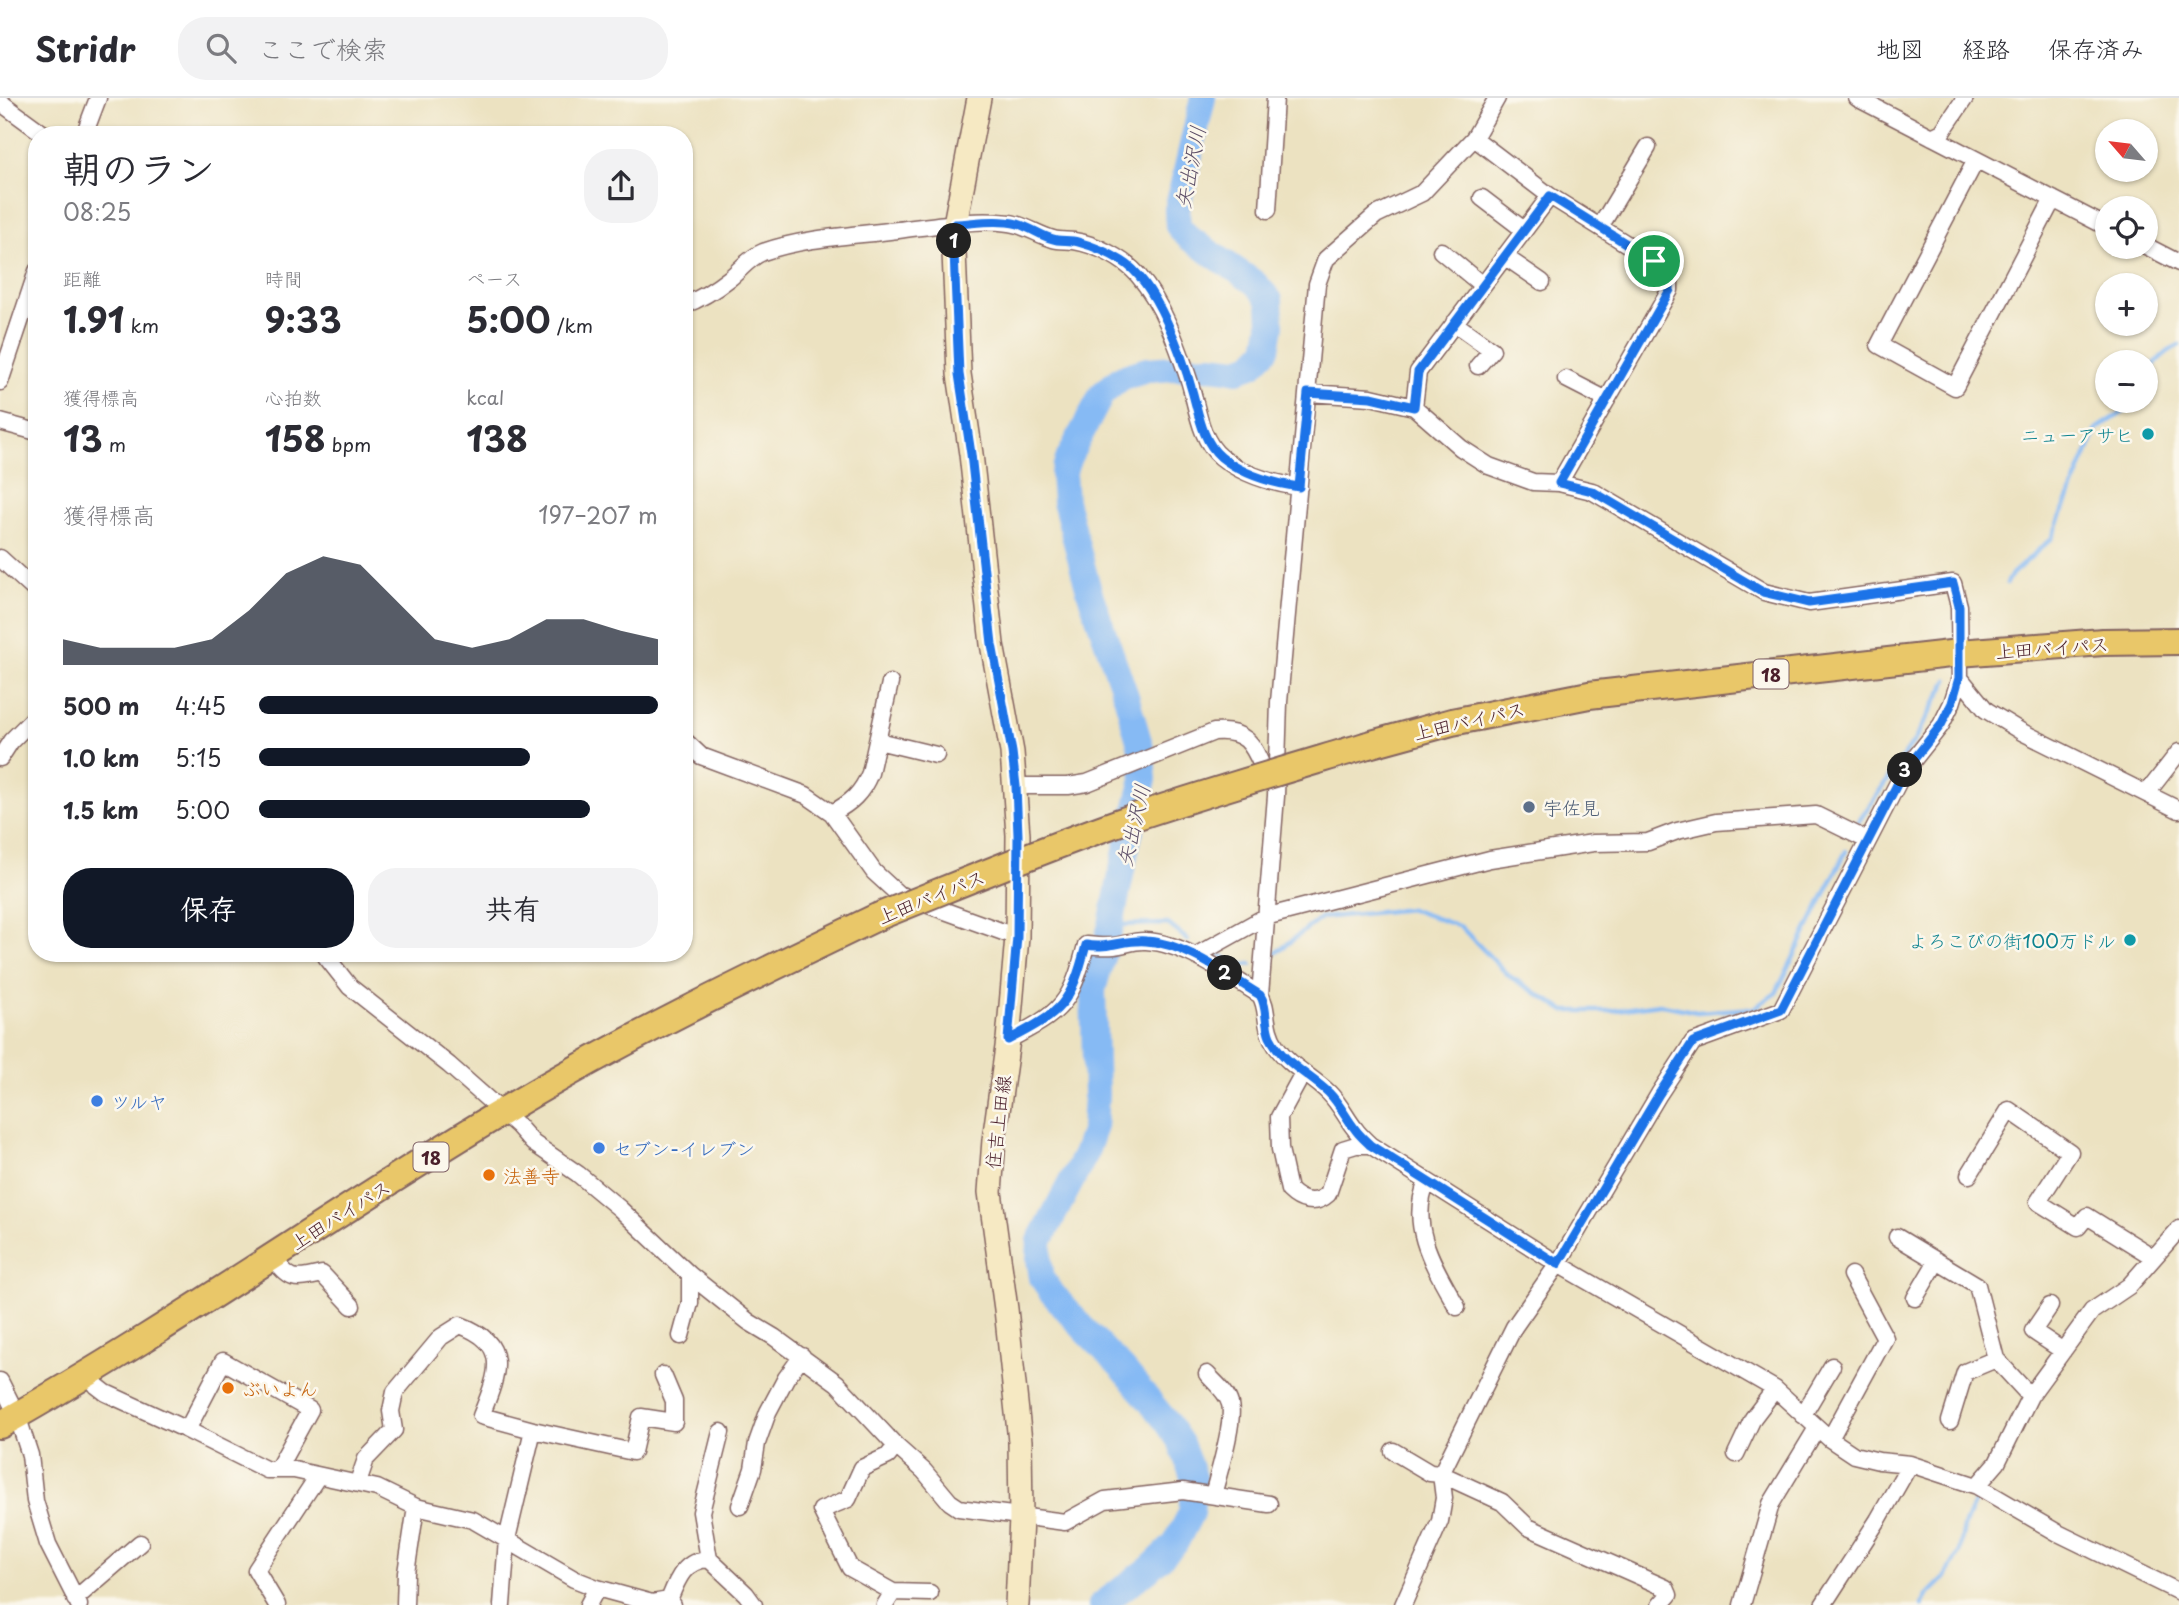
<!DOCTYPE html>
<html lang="ja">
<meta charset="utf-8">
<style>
:root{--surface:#fff;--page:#f2f2f3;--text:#2b2b33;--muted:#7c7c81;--line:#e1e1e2;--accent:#111827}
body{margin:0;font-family:"Playpen Sans","Klee One",sans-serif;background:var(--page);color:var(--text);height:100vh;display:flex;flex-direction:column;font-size:26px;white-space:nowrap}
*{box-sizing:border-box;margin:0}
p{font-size:23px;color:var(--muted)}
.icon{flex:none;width:38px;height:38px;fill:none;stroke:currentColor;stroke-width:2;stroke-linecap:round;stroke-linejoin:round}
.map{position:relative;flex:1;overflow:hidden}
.side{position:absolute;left:28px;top:28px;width:665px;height:836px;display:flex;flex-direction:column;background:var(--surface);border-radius:28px;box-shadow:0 2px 5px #0004}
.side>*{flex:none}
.needle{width:46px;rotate:298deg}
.fabs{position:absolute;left:2095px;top:21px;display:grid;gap:14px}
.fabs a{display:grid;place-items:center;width:63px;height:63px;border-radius:50%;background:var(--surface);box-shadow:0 2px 5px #0004;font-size:35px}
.pin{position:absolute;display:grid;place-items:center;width:60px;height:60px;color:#fff;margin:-30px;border:4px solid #fff;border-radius:50%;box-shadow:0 2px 7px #0007}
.km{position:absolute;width:35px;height:35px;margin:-18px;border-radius:50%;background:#222;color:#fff;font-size:19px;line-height:35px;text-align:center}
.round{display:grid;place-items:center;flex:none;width:74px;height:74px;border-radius:28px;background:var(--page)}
.overview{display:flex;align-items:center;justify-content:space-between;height:119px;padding:0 35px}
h1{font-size:38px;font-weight:700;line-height:52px}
.metrics{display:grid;grid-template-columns:repeat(3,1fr);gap:10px;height:119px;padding:7px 35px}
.metrics div{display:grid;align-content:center}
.metrics b{font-size:35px;font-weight:700}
.metrics small{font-size:19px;font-weight:400}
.metrics p{font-size:19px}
.chart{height:196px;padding:14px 35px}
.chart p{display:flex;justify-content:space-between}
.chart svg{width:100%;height:126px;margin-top:7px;fill:var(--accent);opacity:.7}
.primary-button{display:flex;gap:14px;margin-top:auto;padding:14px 35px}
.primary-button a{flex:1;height:80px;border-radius:28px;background:var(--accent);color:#fff;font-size:28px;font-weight:700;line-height:80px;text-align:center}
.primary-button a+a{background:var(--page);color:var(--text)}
ul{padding:0 35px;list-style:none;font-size:23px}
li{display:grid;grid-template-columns:112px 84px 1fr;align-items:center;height:52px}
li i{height:18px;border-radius:9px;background:var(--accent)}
header{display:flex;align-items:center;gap:42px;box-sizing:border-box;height:98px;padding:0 35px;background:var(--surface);border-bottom:2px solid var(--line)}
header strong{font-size:33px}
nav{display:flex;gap:38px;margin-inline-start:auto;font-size:24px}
.search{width:490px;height:63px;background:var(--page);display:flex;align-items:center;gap:18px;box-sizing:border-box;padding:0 24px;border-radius:28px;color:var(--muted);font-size:26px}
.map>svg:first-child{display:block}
</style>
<header>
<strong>Stridr</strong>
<div class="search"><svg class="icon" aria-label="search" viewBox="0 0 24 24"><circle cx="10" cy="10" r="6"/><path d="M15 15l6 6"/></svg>ここで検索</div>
<nav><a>地図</a><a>経路</a><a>保存済み</a></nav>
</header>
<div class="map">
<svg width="2179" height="1507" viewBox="0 0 2179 1507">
<rect width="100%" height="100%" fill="#fbf7ec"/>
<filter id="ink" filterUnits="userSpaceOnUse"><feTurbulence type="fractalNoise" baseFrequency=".0143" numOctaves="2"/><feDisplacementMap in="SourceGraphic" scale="14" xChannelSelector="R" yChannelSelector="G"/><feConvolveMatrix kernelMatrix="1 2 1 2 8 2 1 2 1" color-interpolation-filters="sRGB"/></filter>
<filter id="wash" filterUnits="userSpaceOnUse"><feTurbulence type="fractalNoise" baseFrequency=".00686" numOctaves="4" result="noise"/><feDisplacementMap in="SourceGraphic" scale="28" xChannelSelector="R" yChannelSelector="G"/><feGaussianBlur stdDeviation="1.57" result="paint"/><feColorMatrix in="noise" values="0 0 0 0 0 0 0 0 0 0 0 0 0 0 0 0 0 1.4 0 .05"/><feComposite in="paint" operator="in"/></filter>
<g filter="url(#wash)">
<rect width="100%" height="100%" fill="#ece2c1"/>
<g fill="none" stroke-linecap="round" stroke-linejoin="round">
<path stroke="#86baf4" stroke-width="4.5" d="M 2146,281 C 2155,263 2161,257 2179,247
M 2007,485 L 2012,476 L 2052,440 L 2097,331 L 2131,309 L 2134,303
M 1859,723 L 1914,643 L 1948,582
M 1111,827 L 1168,826 L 1188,842
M 1217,855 C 1228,861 1238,869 1251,866
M 1273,857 L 1321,820 L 1410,811 L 1461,829 L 1509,878 L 1565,913 L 1610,913 L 1659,906 L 1697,914 L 1754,910 L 1776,895 L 1846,753
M 1922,1507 L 1927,1498 L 1944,1481 L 1959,1455 L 1964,1429 L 1978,1396"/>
<path stroke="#86baf4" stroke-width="26" d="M 1101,1507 L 1149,1471 L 1175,1446 L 1191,1415 L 1194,1382 L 1181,1345 L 1166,1323 L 1123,1271 L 1082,1229 L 1051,1194 L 1042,1180 L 1039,1161 L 1040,1143 L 1085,1057 L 1094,1031 L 1096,996 L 1093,892 L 1111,827 L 1127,747 L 1144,681 L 1141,650 L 1126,598 L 1089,493 L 1065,403 L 1063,376 L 1069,359 L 1102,296 L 1121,280 L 1147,272 L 1175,270 L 1211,269 L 1238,272 L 1252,267 L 1267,251 L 1271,228 L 1270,202 L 1255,185 L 1189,140 L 1178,128 L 1177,112 L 1203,0"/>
</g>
</g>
<g filter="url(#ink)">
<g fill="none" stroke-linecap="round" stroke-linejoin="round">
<defs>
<path id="minor" d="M 1497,0 L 1474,40 L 1422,95 L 1376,117 L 1326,161 L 1317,186 L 1279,604 L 1276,698 L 1260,897 C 1269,910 1263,929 1276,948 C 1290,969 1312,978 1329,995 C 1340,1006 1346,1020 1355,1031 C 1359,1037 1365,1042 1370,1047 L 1558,1166 L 1775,1291 L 1830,1341 L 1854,1357 L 1879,1363 L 1910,1366 L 1977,1388 L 2058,1435 L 2179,1494
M 1857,0 L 2107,129
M 0,4 L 45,37
M 84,37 L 98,0
M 1932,39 L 1942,34 L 1965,0
M 1474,40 L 1550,98 L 1670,173 L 1670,192 L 1559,385
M 1976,62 L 1879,247 L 1955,289 L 2053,101
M 1482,100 L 1524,132
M 1268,112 L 1275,0
M 1600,129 L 1648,49
M 2146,148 L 2179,165
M 1441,153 L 1482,187
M 1504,158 L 1542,184
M 684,207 C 701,201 716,191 730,180 C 740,172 750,159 763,154 C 807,139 853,138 898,132 C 932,128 976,120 1009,125 C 1025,127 1038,137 1053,141 C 1060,143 1067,142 1074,143 C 1096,146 1124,161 1138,177 C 1163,206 1177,246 1189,282 C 1197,307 1199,341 1221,359 C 1242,376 1272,385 1299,389
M 1454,225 L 1492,252 L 1478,268
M 1566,281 L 1607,302
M 0,284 L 37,173
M 1308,295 L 1371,299 L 1414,309 L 1461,350 L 1489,368 L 1533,384 L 1559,385 L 1592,393 L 1764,494 L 1809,505 L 1953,485 L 1959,508 L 1960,580 L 1952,605 L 1941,627 L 1903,675 L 1781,912 L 1693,944 L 1659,996 L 1558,1166 L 1514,1229 L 1441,1376 L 1444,1400 L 1440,1423 L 1403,1507
M 1414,309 L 1418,274 L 1550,98
M 0,324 L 37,334
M 0,460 L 37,494
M 1960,580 L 1986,612 L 2022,634 L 2179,712
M 684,642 L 701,658 L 806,697 L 832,715 L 874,774 L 898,796 L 1017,839
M 878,643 L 936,657
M 0,660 L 11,643 L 37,617
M 1016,688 L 1068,688 L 1087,685 L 1214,634 C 1253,631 1254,653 1269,683
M 2147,695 L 2179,654
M 832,715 C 851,705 862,695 870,675 L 890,585
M 324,856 L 350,889 L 449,967 L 518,1028 L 533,1045 L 578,1076 L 619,1110 L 690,1177 L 749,1224 L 774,1239 L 837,1285 L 896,1348 L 924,1373 L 950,1404 L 959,1410 L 1065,1424 L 1105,1402 L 1183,1393 L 1269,1406
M 1195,858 L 1265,819 L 1490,761 L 1593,745 L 1648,744 L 1677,733 L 1716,724 L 1816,717 L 1867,742
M 1008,942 C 1062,914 1071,906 1086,847 C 1095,848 1105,849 1114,848 C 1125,847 1134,842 1146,843 C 1185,845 1228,877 1260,897
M 1303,975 L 1279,1019 L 1280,1051 L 1289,1092 C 1300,1103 1315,1108 1328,1096 L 1343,1051 L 1356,1047 L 1370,1047
M 1969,1077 L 2009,1012 L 2070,1054 L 2038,1104 L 2078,1129 L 2087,1118 L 2153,1159
M 1427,1084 C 1407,1129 1436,1171 1457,1209
M 1897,1139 L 1977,1187 L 1996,1261 L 2030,1298
M 272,1159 C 291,1183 293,1183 322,1176 L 352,1208
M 1915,1200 L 1937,1163
M 2050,1208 L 2033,1233 L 2063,1253
M 681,1238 L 690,1205 L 690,1177
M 87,1275 L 97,1288 L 106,1295 L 187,1332 L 267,1372 L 294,1372 L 377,1390 L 416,1409 L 473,1422 L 574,1481 L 597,1490 L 652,1505 L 669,1502 L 672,1507
M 1207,1276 C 1215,1285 1227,1294 1230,1306 C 1235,1324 1218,1377 1213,1397
M 0,1283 L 17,1317 L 30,1357 L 35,1403 L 48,1446 L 79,1507
M 1803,1317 L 1832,1268
M 1950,1323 L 1965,1274 L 1996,1261
M 187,1332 L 223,1263 L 310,1312 L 277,1372
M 721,1334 L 701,1414 L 709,1461 L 746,1496 L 754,1507
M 1830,1341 L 1885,1240 L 1851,1177
M 1393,1353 L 1430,1375 L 1441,1376 L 1502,1404 L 1528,1429 L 1666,1490 L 1669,1497 L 1660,1507
M 1736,1356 L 1753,1320 L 1775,1291
M 358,1384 L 366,1361 L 394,1332 L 391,1313 L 395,1294 L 441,1239 L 460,1227 C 512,1246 497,1278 481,1318 L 533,1332 L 633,1354 L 641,1319 L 674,1324 L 674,1303 L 663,1277
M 1977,1388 L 1997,1365 L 2030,1298 L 2092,1213 L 2129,1188 L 2179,1131
M 740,1408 L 753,1371 L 757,1345 L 768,1314 L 786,1280 L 802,1258
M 893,1494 L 930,1495
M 75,1501 L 140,1445
M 669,1502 C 677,1482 684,1462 709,1461
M 277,1507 L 256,1472 L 318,1378
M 405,1507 L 406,1475 L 416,1409
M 502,1507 L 507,1441 L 533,1332
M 588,1507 L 597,1490
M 885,1507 L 893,1494 L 850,1470 L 821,1412 L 848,1401 L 862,1370 L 888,1358 L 896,1348
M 1742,1507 L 1771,1406 L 1817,1330
M 1823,1507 L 1878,1422 L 1910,1366"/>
<path id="secondary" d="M 979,0 L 955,126 L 954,154 L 959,276 L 971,356 L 992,546 L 1012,654 L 1018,737 L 1017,839 L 1008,942 L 994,1042 L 990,1094 L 1006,1211 L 1020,1343 L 1021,1420 L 1017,1507"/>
<path id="trunk" d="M 1368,647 L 1452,624 L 1589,597 L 1959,555 L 2103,544 L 2179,543
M 0,1327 C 172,1230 333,1115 502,1014 C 623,941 750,880 877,819"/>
</defs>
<use href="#minor" stroke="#836360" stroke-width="19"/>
<use href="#secondary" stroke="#836360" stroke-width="26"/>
<use href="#trunk" stroke="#836360" stroke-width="30"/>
<use href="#minor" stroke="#fff" stroke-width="16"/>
<use href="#secondary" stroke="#f6e9c3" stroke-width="23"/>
<use href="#trunk" stroke="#e9c769" stroke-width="26"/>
<defs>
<path id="trunk-bridge" d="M 877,819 C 957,787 1038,753 1120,724 C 1202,696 1285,672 1368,647"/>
</defs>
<use href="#trunk-bridge" stroke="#836360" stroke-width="30" stroke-linecap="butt"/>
<use href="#trunk-bridge" stroke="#e9c769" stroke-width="26"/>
</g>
</g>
<g fill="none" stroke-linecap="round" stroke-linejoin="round" filter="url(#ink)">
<defs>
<path id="route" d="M 1550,98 L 1670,173 L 1670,192 L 1559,385 L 1592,393 L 1763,494 L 1809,505 L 1953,485 L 1959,508 L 1959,580 L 1952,605 L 1941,627 L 1903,675 L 1781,912 L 1693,944 L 1659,996 L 1558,1166 L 1370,1047 C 1365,1042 1359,1037 1355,1031 C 1346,1020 1340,1006 1329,995 C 1309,976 1284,966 1270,939 C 1264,925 1268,909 1260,897 C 1227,877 1185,845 1146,843 C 1125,841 1110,851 1086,847 C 1071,906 1062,914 1008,942 L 1017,839 L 1018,737 L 1016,688 L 1012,654 L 992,546 L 971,356 L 959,276 L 954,154 L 955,126 C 975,125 998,121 1018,126 C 1032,130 1043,140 1057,142 C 1064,143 1071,142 1078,144 C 1093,148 1109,155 1122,163 C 1156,183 1183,259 1193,296 C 1199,318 1203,344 1221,359 C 1242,376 1272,385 1299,389 L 1308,295 L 1371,299 L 1414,309 L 1418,274 Z"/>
</defs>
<use href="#route" stroke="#fff" stroke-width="14"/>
<use href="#route" stroke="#1a73e8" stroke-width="9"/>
</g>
<g fill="#0f9aa8" stroke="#fbf7ec" stroke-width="2.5">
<circle cx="2148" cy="336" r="7"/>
<circle cx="2130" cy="842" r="7"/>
</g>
<circle fill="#5c6f8a" stroke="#fbf7ec" stroke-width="2.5" cx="1529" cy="709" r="7"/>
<g fill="#3f7fe0" stroke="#fbf7ec" stroke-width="2.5">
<circle cx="97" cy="1003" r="7"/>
<circle cx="599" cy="1050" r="7"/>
</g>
<g fill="#e8710a" stroke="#fbf7ec" stroke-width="2.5">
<circle cx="489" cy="1077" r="7"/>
<circle cx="228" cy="1290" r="7"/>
</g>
<g text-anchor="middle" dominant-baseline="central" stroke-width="5" stroke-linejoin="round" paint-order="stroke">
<g fill="#fbf7ec" stroke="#7f6065" stroke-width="2">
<rect x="1753.5" y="561.5" width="35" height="29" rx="5"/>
<rect x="413.5" y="1044.5" width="35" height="29" rx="5"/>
</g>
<g font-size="18" font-weight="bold" fill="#4a1f2b">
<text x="1771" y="576">18</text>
<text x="431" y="1059">18</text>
</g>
<g font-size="19" fill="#0d838f" stroke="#fbf7ec" text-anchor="end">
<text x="2134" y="336">ニューアサヒ</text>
<text x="2116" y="842">よろこびの街100万ドル</text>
</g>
<g font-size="19" fill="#4a1f2b" stroke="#fbf7ec">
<text transform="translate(2052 549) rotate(-4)">上田バイパス</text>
<text transform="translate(1469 622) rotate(-13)">上田バイパス</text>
<text transform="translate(931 798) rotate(-22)">上田バイパス</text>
<text transform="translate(997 1024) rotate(-83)">住吉上田線</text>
<text transform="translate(340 1116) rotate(-32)">上田バイパス</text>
</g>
<g font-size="19" fill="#4e5e75" stroke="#fbf7ec" text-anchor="start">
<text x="1543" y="709">宇佐見</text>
</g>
<g font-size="19" fill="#366cbe" stroke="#fbf7ec" text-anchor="start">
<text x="111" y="1003">ツルヤ</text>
<text x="613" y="1050">セブン-イレブン</text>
</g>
<g font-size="19" fill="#c56008" stroke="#fbf7ec" text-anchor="start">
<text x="503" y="1077">法善寺</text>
<text x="242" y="1290">ぶいよん</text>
</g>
<g font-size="21" font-style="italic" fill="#5c4e67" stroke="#fbf7ec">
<text transform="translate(1189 69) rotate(-79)">矢出沢川</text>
<text transform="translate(1132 727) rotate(-77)">矢出沢川</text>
</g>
</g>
</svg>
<div class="fabs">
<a><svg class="needle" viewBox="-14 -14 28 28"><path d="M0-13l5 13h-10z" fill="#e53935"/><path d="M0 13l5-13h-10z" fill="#7c7c81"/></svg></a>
<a><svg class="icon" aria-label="locate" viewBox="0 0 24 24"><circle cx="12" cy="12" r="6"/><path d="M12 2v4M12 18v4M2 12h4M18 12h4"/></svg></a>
<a>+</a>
<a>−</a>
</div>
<div class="pin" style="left:1654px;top:163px;background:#1e9e55"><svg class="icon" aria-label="arrive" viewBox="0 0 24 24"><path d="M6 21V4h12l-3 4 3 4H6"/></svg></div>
<b class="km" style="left:954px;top:143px">1</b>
<b class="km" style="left:1225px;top:875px">2</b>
<b class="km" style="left:1905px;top:672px">3</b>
<section class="side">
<div class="overview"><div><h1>朝のラン</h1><p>08:25</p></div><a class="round"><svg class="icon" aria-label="share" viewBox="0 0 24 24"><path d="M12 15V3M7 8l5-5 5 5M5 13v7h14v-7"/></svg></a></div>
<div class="metrics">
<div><p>距離</p><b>1.91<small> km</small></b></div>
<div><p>時間</p><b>9:33</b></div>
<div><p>ペース</p><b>5:00<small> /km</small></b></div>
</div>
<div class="metrics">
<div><p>獲得標高</p><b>13<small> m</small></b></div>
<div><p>心拍数</p><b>158<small> bpm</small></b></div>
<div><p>kcal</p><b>138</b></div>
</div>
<div class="chart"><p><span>獲得標高</span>197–207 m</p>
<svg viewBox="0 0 160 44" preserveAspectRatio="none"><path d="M0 44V35L10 38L20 38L30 38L40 35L50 25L60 12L70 6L80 9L90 22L100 35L110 38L120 35L130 28L140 28L150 32L160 35V44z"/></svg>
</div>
<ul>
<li><b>500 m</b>4:45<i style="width:100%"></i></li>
<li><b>1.0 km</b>5:15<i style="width:68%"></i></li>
<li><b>1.5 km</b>5:00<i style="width:83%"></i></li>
</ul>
<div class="primary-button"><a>保存</a><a>共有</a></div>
</section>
</div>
